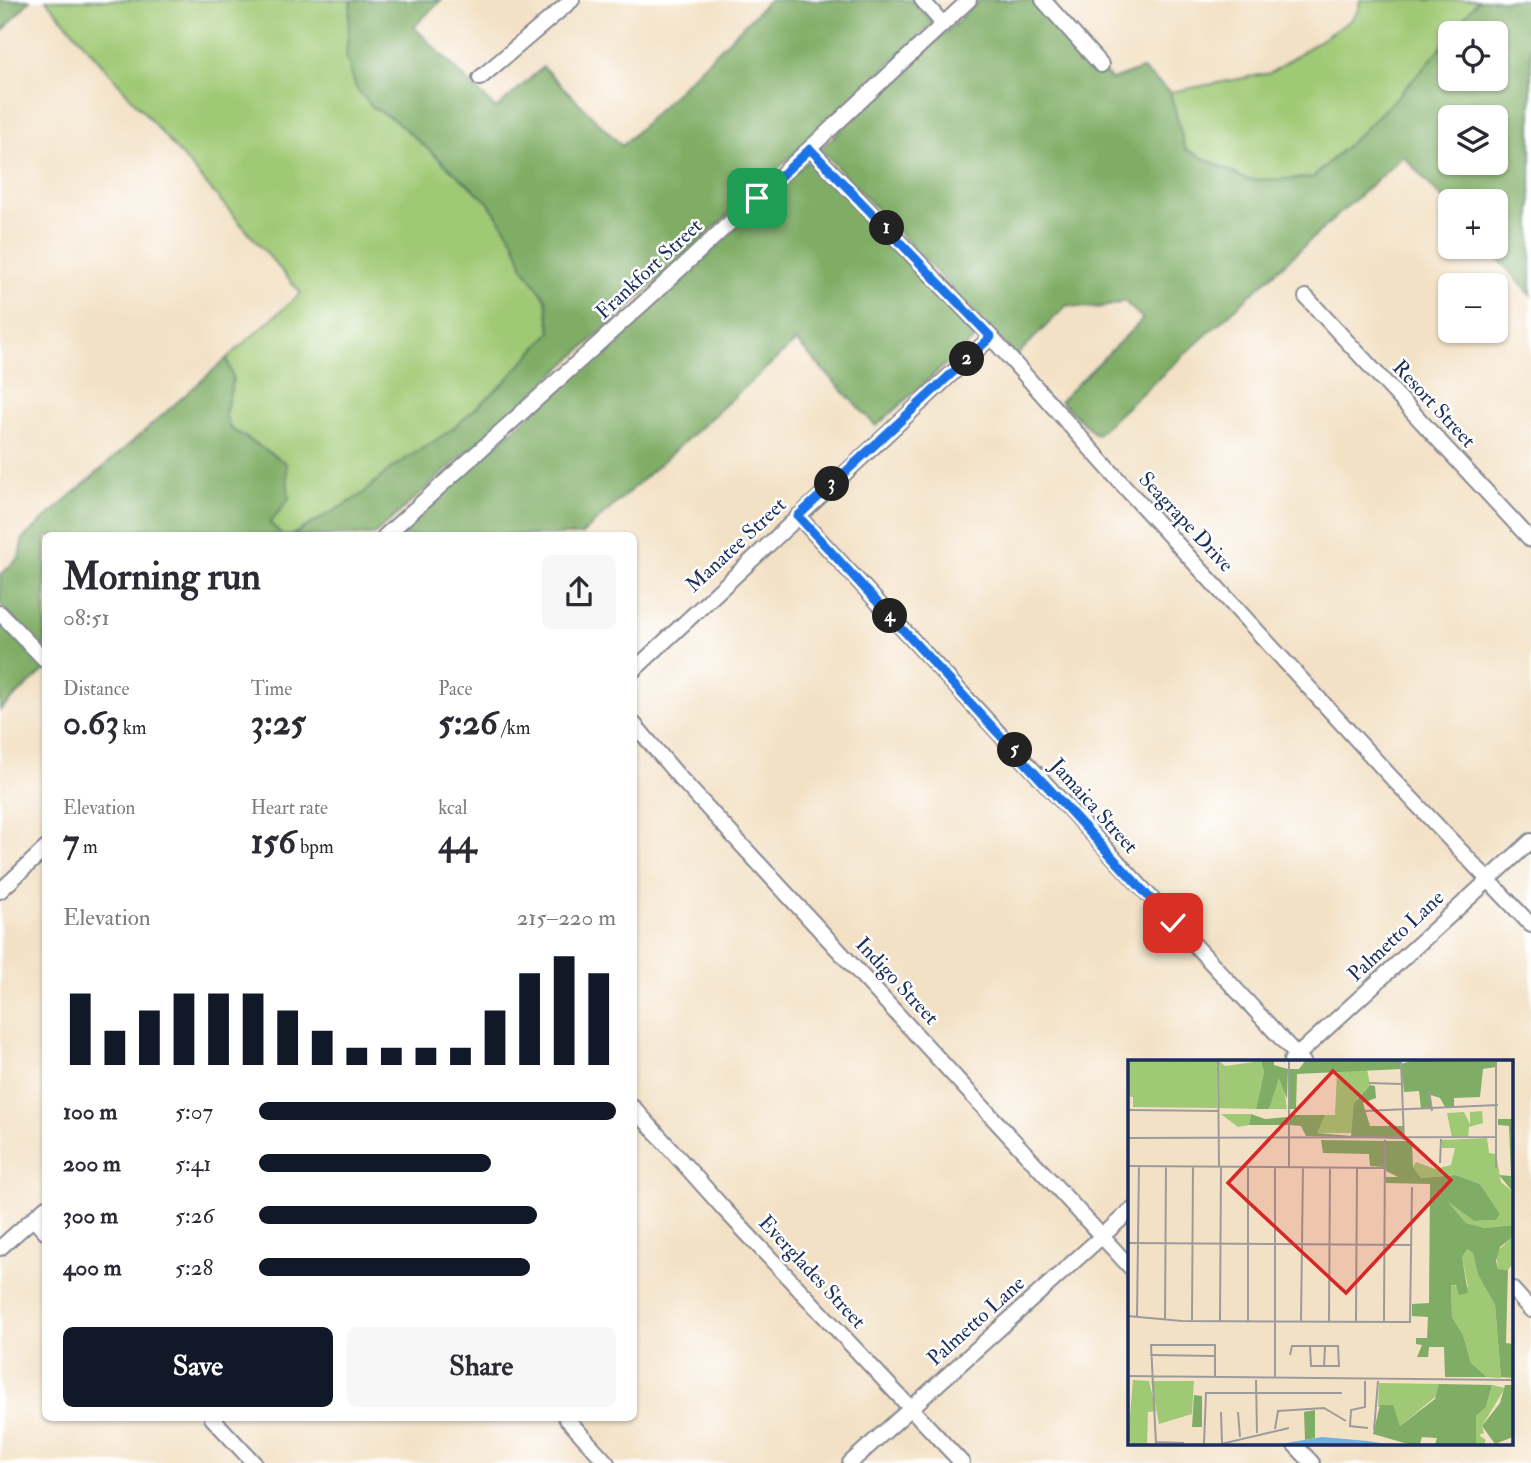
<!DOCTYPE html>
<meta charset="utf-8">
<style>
:root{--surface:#fff;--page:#f7f7f7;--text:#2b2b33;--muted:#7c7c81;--accent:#111827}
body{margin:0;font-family:"IM FELL Double Pica",serif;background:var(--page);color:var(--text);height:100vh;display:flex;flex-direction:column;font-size:26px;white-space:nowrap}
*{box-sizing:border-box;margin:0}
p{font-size:23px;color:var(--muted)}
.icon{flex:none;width:38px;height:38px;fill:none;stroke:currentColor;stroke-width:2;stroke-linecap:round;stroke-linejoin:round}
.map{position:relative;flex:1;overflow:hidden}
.side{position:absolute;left:42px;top:532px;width:595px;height:889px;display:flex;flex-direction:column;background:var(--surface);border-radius:10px;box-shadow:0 2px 5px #0004}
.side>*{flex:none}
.tools{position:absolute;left:1438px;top:21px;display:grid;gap:14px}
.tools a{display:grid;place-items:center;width:70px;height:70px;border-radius:10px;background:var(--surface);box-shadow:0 2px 5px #0004;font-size:35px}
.pin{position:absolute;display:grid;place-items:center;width:60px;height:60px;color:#fff;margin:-30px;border-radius:14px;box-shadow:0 4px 10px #0006}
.km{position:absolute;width:35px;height:35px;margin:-18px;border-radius:50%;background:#222;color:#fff;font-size:19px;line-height:35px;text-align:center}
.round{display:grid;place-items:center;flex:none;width:74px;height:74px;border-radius:10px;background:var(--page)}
.head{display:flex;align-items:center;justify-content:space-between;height:119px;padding:0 21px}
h1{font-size:38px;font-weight:700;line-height:52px}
.figures{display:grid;grid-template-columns:repeat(3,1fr);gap:10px;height:119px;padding:7px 21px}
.figures div{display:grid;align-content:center}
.figures b{font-size:35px;font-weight:700}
.figures small{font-size:19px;font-weight:400}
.figures p{font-size:19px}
.chart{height:196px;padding:14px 21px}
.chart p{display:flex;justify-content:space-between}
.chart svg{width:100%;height:126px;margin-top:7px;stroke:var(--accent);stroke-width:6}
.action{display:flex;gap:14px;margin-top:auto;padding:14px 21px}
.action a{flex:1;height:80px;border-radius:10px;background:var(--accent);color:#fff;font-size:28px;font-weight:700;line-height:80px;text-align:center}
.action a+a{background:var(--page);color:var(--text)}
ul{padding:0 21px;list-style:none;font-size:23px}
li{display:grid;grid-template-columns:112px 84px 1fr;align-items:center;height:52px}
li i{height:18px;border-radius:9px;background:var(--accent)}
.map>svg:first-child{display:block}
</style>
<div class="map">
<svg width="1531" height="1463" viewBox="0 0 1531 1463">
<rect width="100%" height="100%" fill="#fff"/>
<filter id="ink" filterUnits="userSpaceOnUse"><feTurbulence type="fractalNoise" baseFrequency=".0143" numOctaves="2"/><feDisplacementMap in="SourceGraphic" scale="14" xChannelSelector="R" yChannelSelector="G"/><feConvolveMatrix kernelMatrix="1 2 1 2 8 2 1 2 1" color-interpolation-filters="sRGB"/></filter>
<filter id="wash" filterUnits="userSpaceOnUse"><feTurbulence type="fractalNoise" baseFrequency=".00686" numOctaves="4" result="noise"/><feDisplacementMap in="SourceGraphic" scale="28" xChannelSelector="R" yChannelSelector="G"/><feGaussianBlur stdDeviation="1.57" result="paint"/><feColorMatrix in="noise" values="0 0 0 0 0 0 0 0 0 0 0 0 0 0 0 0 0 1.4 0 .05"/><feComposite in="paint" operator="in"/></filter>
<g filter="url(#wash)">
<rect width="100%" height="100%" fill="#f3e1c5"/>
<path fill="#a0c975" stroke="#5e7c6a" stroke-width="2" d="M 46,0 L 351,0 L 349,17 L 372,107 L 396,121 L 488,202 L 514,241 L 523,267 L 546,299 L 551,332 L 503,384 L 450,431 L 390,469 L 362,495 L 291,535 L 282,535 L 270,523 L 289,499 L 257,444 L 230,428 L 225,415 L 233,379 L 227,358 L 301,293 Z
M 1360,0 L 1478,0 L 1428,65 L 1362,132 L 1312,178 L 1247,180 L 1185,149 L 1170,92 L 1270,73 L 1352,19 L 1359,8 Z"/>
<path fill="#80ad66" stroke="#4e6e62" stroke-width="2" fill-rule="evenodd" d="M 0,0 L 30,0 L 0,34 Z
M 351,0 L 441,0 L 414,27 L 496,109 L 543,67 L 622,146 L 769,0 L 913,0 L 933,23 L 646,292 L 374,535 L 291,536 L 361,495 L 390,469 L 450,431 L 503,384 L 551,332 L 546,299 L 523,267 L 514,241 L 488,202 L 396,121 L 372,107 L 356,88 L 346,56 Z
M 980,0 L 1035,0 L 1100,74 L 1104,72 L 1112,80 L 1142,69 L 1170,92 L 1185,149 L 1247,180 L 1312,178 C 1361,133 1410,88 1451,35 L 1451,79 L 1496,79 L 1496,33 L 1452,33 L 1478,0 L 1531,0 L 1531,295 L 1487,247 L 1496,247 L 1496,201 L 1451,201 L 1451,208 L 1403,156 L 1096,435 L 1060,401 L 1143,319 L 1124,301 C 1105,309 1088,309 1067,305 L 1016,356 L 820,149 ZM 1451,117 L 1496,117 L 1496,163 L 1451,163 Z
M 811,158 L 980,334 L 876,426 L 796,341 L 581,535 L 396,536 L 655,302 Z
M 227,358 L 233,379 L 225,414 L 230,428 L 286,463 L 289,499 L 270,523 L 282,535 L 46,536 L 45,652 L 0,604 L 0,575 L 19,558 L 23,538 Z
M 0,622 L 45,670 L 0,710 Z"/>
</g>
<g filter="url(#ink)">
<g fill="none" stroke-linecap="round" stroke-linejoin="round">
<defs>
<path id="street" d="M 922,0 L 943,24
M 1043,0 L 1101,65
M 480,78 L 572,0
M 810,149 L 991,337 L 1123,485 L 1390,776 L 1531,925
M 1306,297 L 1531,540
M 798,516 L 1303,1062
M 385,536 L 650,297 L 969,0
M 0,613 L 46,661
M 634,670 L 991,337
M 634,724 L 680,778 L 1130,1267
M 0,891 L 46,848
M 1291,1061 L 1531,841
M 634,1108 L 724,1209 L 962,1463
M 33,1219 L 46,1233
M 0,1248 L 46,1207
M 1512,1289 L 1531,1310
M 212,1418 L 254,1463
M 566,1418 L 607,1463
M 1294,1444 L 1312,1463
M 850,1463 L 1130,1211"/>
</defs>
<use href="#street" stroke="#878892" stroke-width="18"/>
<use href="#street" stroke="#fff" stroke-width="14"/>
</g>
</g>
<g fill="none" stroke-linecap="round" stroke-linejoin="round" filter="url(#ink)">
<defs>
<path id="route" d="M 757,198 L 810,149 L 991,337 L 798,516 L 1173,923"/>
</defs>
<use href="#route" stroke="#fff" stroke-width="14"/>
<use href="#route" stroke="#1a73e8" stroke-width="9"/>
</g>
<g text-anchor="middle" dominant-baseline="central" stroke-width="5" stroke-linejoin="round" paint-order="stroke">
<g font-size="21" fill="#1b2f5e" stroke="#fff">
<text transform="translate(649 269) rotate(-43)">Frankfort Street</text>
<text transform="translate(1434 404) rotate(47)">Resort Street</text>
<text transform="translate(1186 522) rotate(47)">Seagrape Drive</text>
<text transform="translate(736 545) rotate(-43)">Manatee Street</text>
<text transform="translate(1094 806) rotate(48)">Jamaica Street</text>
<text transform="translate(1396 936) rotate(-43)">Palmetto Lane</text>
<text transform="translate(897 981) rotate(47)">Indigo Street</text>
<text transform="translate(812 1272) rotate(47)">Everglades Street</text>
<text transform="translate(976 1321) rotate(-42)">Palmetto Lane</text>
</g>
</g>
<g transform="translate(1128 1060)">
<rect width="385" height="385" fill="#f3e1c5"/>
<path d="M 0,1 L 89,1 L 89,48 L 5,47 L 5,37 L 0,36 ZM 91,1 L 97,6 L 133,1 L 136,12 L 128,49 L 91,48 ZM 218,9 L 239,9 L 242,25 L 228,40 L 226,73 L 188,73 L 197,55 L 207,55 L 209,13 ZM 150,17 L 155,21 L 159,49 L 141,49 ZM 354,51 L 355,63 L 341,67 L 340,78 L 324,78 L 319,53 L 336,52 L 342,64 L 342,52 ZM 93,54 L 123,54 L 121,65 L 110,67 ZM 359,78 L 361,93 L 368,94 L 373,122 L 385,132 L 385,165 L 357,168 L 338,163 L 319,141 L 346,161 L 368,160 L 372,154 L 352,124 L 328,115 L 293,118 L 285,107 L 288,102 L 307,109 L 323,105 L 327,88 L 314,88 L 314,80 ZM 385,177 L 385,203 L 380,210 L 370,209 L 368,192 ZM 339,189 L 345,193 L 350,215 L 367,245 L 373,318 L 359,317 L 343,303 L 335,275 L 324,257 L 323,225 L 340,227 L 334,197 L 334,190 ZM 5,320 L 21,321 L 27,346 L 28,351 L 20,352 L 19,384 L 4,384 L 0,379 ZM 23,321 L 66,321 L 64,354 L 31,364 ZM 251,323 L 311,324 L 312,333 L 272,366 L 264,345 L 250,347 ZM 364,325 L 377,328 L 354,366 L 356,373 L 351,375 L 358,380 L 356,384 L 348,384 L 348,356 L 358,347 Z" fill="#a0c975"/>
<path d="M 133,1 L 146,1 L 146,5 L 160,9 L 159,39 L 151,18 L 141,49 L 128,49 L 136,12 ZM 177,1 L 272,1 L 273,9 L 169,14 L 168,49 L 162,49 L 161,9 L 171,9 ZM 283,1 L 368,2 L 368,7 L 355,9 L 352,37 L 326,38 L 326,47 L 317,47 L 312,38 L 303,35 L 303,48 L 293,49 L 291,31 L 276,32 L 273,4 ZM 242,25 L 247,26 L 248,38 L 235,43 L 242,66 L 275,66 L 275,79 L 178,76 L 173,66 L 162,65 L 162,55 L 197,55 L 189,73 L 223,76 L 226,43 ZM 385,51 L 385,132 L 371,115 L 383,116 L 381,66 L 370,65 L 370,59 L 384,59 ZM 123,54 L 137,59 L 160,57 L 161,65 L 121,65 ZM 193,80 L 256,81 L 256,107 L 242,106 L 241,94 L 195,93 ZM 257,81 L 284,81 L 285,107 L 293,118 L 328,115 L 352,124 L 372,154 L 368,160 L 346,161 L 320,142 L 338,163 L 357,168 L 385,165 L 385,177 L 372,187 L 368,201 L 370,209 L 380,210 L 378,283 L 385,284 L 385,318 L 373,317 L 367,245 L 350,215 L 345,193 L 339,189 L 334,197 L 340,233 L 331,235 L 328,225 L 323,225 L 324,257 L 335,275 L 343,303 L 359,317 L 317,317 L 316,287 L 301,287 L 300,297 L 289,297 L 294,285 L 288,284 L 288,278 L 299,278 L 300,257 L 284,256 L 284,244 L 301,243 L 302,124 L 258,123 L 258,117 L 270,117 L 258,111 ZM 311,324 L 364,325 L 358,347 L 348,356 L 348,384 L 307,384 L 309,378 L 294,377 L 292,384 L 280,384 L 245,374 L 252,345 L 265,345 L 272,366 L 307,339 ZM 377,325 L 385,325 L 385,377 L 367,384 L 354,366 L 372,343 ZM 66,335 L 74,336 L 74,367 L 64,367 ZM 187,350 L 187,378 L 177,380 L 176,352 Z" fill="#80ad66"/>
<path d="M 194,377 L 240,381 L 258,384 L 152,384 Z" fill="#72afe4"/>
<path fill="none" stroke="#9d9a9c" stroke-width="2" d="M 90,1 L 91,106M 273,1 L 276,80M 368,1 L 368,108M 241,23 L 274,24M 301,30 L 304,51M 0,50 L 90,51M 236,51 L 370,45M 0,78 L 369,77M 312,103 L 313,79M 0,106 L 257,108M 161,107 L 161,1M 0,183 L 284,185M 0,256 L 54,261 L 282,262 L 284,127M 9,257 L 11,106M 37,260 L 38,106M 64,261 L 65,106M 92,261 L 93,106M 120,261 L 120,107M 173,261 L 175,107M 201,261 L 202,108M 228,262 L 229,108M 256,262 L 257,80M 22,295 L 87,296M 162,295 L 164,286 L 210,286 L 211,306 L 183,306 L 182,286M 196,307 L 197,286M 0,316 L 385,320M 147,317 L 147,107M 128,320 L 129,373M 237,321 L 237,347 L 223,350 L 222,366 L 240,368M 93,352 L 94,384M 110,352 L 112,377M 147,369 L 150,351 L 196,348 L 218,361M 246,370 L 250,321M 28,382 L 56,383M 28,384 L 23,285 L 87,285 L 87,317M 76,384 L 78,333 L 214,333M 93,384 L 161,368"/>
<path fill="#d62828" fill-opacity="0.15" stroke="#d62828" stroke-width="3.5" d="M 205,11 L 323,120 L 218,233 L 100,123 Z"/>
<rect width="385" height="385" fill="none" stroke="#1b2f5e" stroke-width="3.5"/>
</g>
</svg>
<div class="tools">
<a><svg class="icon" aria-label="locate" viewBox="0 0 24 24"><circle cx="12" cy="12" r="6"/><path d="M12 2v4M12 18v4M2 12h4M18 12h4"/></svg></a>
<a><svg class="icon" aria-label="layers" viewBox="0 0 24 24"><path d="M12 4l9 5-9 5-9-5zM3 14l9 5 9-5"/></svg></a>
<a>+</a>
<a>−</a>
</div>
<div class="pin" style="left:757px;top:198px;background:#1e9e55"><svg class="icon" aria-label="arrive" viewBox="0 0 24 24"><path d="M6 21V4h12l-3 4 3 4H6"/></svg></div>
<div class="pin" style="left:1173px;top:923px;background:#d93025"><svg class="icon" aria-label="check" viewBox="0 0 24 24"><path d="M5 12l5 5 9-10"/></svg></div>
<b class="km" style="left:887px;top:228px">1</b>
<b class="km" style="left:967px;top:359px">2</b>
<b class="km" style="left:832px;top:484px">3</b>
<b class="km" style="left:890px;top:616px">4</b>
<b class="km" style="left:1015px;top:750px">5</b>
<section class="side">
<div class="head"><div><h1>Morning run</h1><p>08:51</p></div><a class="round"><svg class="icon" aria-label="share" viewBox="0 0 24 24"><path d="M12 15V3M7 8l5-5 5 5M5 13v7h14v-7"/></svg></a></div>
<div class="figures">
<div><p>Distance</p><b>0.63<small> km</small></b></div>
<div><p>Time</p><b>3:25</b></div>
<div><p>Pace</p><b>5:26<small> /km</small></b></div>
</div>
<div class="figures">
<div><p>Elevation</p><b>7<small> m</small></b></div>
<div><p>Heart rate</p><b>156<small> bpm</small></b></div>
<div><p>kcal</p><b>44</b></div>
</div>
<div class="chart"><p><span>Elevation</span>215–220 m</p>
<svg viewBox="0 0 160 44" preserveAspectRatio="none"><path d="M5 44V19M15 44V32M25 44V25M35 44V19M45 44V19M55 44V19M65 44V25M75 44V32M85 44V38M95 44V38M105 44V38M115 44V38M125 44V25M135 44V12M145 44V6M155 44V12"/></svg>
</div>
<ul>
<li><b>100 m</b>5:07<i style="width:100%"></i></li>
<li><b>200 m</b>5:41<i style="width:65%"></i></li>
<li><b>300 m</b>5:26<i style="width:78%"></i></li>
<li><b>400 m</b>5:28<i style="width:76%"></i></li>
</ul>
<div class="action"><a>Save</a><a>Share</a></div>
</section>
</div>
